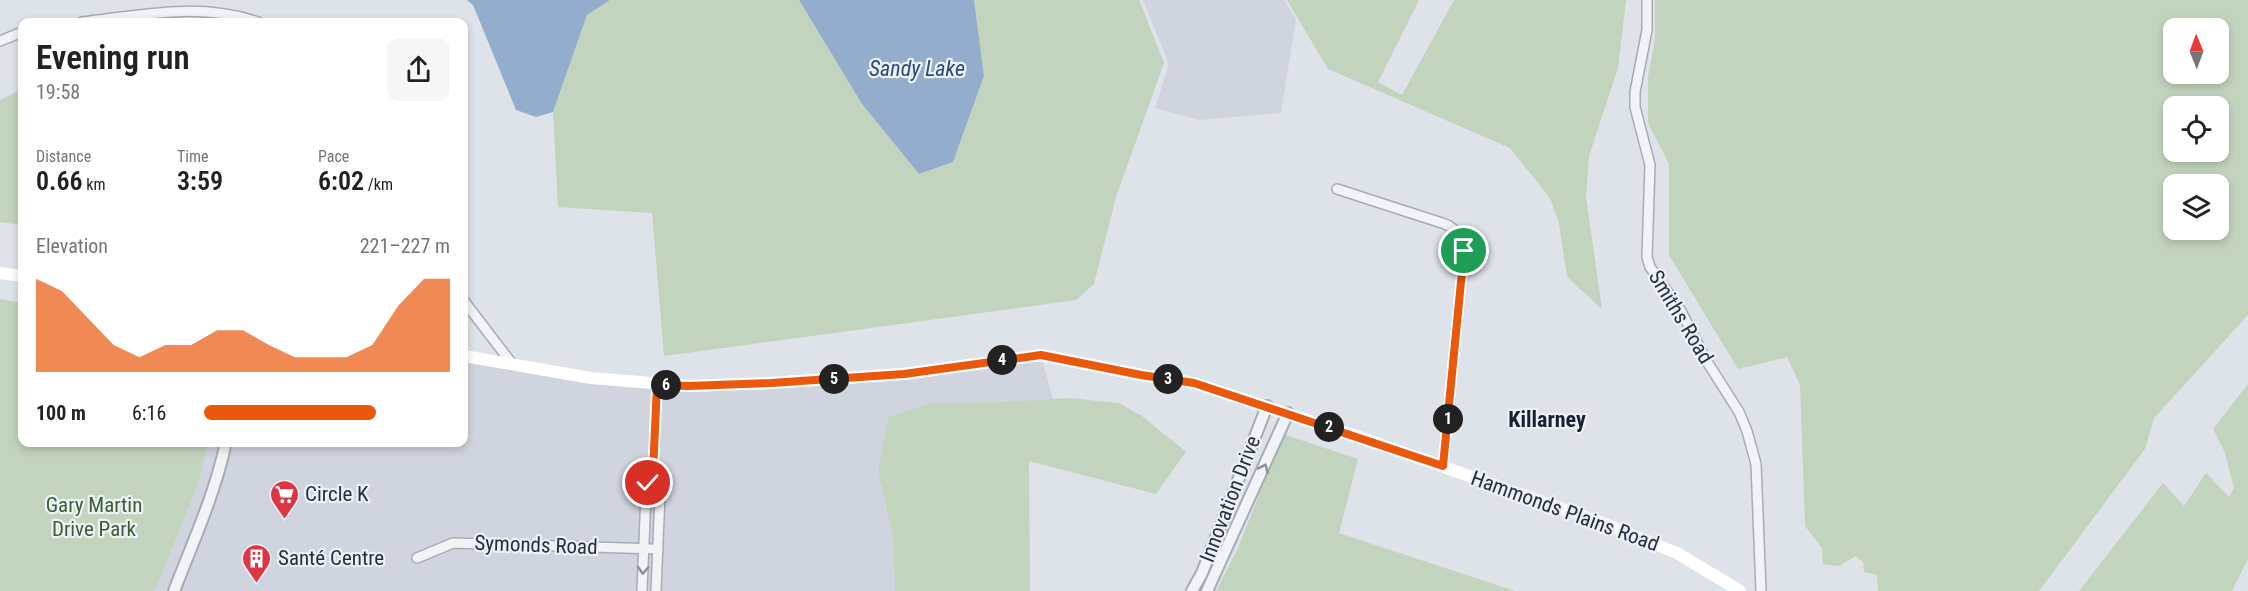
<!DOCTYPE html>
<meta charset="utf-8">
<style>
:root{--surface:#fff;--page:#f6f6f6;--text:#202124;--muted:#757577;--accent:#ea580c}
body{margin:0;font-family:"Roboto Condensed",sans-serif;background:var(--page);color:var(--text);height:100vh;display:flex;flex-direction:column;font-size:22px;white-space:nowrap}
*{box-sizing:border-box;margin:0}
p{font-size:20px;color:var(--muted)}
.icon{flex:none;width:33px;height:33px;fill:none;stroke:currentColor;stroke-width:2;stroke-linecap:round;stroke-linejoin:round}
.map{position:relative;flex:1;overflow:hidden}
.drawer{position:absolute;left:18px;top:18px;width:450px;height:429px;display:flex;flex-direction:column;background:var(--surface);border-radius:12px;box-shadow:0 3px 9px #0003}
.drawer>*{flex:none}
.needle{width:39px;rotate:359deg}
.buttons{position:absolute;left:2163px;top:18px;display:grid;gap:12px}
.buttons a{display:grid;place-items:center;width:66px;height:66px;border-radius:12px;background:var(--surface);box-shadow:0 3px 9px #0003;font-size:30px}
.pin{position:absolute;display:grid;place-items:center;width:51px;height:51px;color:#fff;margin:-26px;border:3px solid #fff;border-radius:50%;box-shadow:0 2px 6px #0007}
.km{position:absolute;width:30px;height:30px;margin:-15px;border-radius:50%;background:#222;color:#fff;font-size:16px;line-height:30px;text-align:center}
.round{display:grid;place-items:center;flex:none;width:63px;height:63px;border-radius:12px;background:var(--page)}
.overview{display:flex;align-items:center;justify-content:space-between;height:102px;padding:0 18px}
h1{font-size:33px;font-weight:600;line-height:45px}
.metrics{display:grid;grid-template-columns:repeat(3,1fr);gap:9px;height:102px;padding:6px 18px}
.metrics div{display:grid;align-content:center}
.metrics b{font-size:26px;font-weight:600}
.metrics small{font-size:16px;font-weight:400}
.metrics p{font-size:16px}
.chart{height:168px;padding:12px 18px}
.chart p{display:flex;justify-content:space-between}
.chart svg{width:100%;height:108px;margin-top:6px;fill:var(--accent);opacity:.7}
ul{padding:0 18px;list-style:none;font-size:20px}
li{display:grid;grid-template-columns:96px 72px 1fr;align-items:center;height:45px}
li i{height:15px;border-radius:8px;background:var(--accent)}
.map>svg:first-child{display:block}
</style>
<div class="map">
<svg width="2248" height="591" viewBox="0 0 2248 591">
<rect width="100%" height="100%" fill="#dee2e9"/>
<path fill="#d0d4de" d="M 1143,0 L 1284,0 L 1296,20 L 1281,113 L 1199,120 L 1155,108 L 1169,64 Z
M 1041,355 L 1053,399 L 1001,402 L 888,417 L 878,472 L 893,537 L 895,591 L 155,591 L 198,485 L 208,443 L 464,442 L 464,356 L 591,378 L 771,383 Z"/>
<path fill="#c2d4be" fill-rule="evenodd" d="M 610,0 L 799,0 L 862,104 L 919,174 L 953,162 L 984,76 L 974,0 L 1139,0 L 1164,63 L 1116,197 L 1094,284 L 1076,300 L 664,356 L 652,213 L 558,207 L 553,112 L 587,15 Z
M 1287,0 L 1419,0 L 1378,82 L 1402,95 L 1454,0 L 1626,0 L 1618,68 L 1589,156 L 1586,197 L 1602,309 L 1567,277 L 1559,223 L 1550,198 L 1510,148 L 1328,69 Z
M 1655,0 L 2248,0 L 2248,315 L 2154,418 L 2145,449 L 2039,591 L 1878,591 L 1877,575 L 1864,572 L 1863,562 L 1856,556 L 1839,566 L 1823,564 L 1822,548 L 1805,526 L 1800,385 L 1787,357 L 1738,369 L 1669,255 L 1669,164 L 1648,123 L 1648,76 L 1655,40 ZM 2174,28 L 2218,28 L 2218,74 L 2174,74 ZM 2174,106 L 2218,106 L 2218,152 L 2174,152 ZM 2218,184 L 2218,230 L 2174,230 L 2174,184 Z
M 22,89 L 22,225 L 0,222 L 0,100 Z
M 0,299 L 22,303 L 22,442 L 208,443 L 198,485 L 155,591 L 0,591 Z
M 2248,384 L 2248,559 L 2232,591 L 2079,591 L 2163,483 L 2184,506 L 2206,473 L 2229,497 L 2234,488 L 2225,453 L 2213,429 Z
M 1068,398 L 1119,403 L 1142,416 L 1186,452 L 1156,494 L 1029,461 L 1030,591 L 895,591 L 893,537 L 878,472 L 888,417 L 932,403 L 1001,402 Z
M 1283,434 L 1358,459 L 1339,533 L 1515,591 L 1216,591 L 1238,548 Z"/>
<path fill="#95adcd" d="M 467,0 L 610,0 L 587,15 L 553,112 L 536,117 L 516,110 L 473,5 Z
M 799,0 L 974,0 L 984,76 L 953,162 L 919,174 L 862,104 Z"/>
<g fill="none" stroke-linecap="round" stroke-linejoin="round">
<defs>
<path id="minor" d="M 1647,0 L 1647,30 L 1635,92 L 1635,107 L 1650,165 L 1647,257 L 1650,267 L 1681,311 L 1706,360 L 1739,412 L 1747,431 L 1756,464 L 1761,591
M 82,22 C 141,15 200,2 258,22
M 0,41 L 22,32
M 1337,189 L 1445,224 C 1457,229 1462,238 1464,251 L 1443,466
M 464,301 L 513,365
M 417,558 L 453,543 L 658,549
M 642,591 L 646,494 L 648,483 L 653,472
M 656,591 L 660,494 L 653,472 L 657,385"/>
<path id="tertiary" d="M 174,591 C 193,542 215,494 226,442
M 1192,591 L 1202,573 L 1267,406
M 1207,591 L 1288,413"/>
</defs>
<use href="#minor" stroke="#a6acb7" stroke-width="12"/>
<use href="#tertiary" stroke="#a6acb7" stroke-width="14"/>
<use href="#minor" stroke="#f1f3f7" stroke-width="9"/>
<use href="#tertiary" stroke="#f1f3f7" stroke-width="10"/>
<path stroke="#fff" stroke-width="12" d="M 0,273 L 22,276
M 464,356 L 591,378 L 688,386 L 771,383 L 904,374 L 1041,355 L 1141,375 L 1194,383 L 1362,438 L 1605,524 L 1677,553 L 1740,591"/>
</g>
<defs><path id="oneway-chevron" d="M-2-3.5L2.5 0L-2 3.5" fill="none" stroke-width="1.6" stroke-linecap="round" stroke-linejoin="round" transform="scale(1.5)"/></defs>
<g stroke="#8b909c">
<use href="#oneway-chevron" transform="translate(1264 468) rotate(-66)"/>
<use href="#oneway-chevron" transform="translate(643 570) rotate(92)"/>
</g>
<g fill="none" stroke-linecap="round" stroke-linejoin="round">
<defs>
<path id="route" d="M 648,483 L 653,472 L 657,385 L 688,386 L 771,383 L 904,374 L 1041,355 L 1141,375 L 1194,383 L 1443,466 L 1464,251"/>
</defs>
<use href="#route" stroke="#fff" stroke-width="12"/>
<use href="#route" stroke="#ea580c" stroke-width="8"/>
</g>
<defs>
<symbol id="supermarket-pin" viewBox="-11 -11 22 30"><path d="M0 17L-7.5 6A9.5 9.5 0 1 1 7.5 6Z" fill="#dc3544" stroke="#edf1f6"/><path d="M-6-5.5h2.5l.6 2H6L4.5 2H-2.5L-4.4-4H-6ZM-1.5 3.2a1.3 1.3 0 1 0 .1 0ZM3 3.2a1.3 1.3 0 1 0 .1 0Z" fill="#fff"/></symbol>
<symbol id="building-pin" viewBox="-11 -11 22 30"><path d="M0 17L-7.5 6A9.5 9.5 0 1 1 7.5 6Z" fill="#dc3544" stroke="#edf1f6"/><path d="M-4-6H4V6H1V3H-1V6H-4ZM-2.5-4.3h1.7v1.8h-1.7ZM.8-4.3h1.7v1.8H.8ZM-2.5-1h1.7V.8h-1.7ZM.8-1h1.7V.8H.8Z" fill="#fff"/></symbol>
</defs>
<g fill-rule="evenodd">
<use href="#supermarket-pin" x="268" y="478" width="33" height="45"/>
<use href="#building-pin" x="240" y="542" width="33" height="45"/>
</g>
<g text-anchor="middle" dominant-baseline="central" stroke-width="4.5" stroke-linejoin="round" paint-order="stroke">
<g font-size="21" fill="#252e42" stroke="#edf1f6">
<text transform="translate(1681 317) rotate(59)">Smiths Road</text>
<text transform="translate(1230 499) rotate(-69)">Innovation Drive</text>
<text transform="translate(1565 511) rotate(20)">Hammonds Plains Road</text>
<text transform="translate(536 545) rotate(2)">Symonds Road</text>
</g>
<g font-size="21" fill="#252e42" stroke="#edf1f6" text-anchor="start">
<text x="305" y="494">Circle K</text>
<text x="278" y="558">Santé Centre</text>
</g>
<g font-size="21" fill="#375f31" stroke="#edf1f6">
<text x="94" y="505">Gary Martin<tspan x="94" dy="24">Drive Park</tspan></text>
</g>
<g font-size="22" font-style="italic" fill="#2b4a7a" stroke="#edf1f6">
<text x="917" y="68">Sandy Lake</text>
</g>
<g font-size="22" font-weight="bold" fill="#181f32" stroke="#edf1f6">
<text x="1547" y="419">Killarney</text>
</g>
</g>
</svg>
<div class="buttons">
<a><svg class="needle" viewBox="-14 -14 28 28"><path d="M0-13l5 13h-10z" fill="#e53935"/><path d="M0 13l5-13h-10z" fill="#757577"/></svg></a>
<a><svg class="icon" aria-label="locate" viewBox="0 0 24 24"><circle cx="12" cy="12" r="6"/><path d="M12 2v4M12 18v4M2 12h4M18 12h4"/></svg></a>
<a><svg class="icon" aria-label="layers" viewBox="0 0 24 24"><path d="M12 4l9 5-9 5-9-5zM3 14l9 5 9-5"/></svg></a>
</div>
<div class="pin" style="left:1464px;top:251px;background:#1e9e55"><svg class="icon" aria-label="arrive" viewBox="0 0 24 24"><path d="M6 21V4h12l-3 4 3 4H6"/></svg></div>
<div class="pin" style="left:648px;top:483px;background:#d93025"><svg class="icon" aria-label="check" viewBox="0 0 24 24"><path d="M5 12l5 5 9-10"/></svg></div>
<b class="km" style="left:1448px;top:419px">1</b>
<b class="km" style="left:1329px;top:427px">2</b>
<b class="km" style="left:1168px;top:379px">3</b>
<b class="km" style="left:1002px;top:360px">4</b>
<b class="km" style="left:834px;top:379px">5</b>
<b class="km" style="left:666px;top:385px">6</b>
<section class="drawer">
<div class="overview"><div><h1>Evening run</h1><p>19:58</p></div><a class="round"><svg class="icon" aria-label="share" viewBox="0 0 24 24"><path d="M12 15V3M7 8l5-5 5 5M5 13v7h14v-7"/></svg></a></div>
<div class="metrics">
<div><p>Distance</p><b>0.66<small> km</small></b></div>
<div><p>Time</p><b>3:59</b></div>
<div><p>Pace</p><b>6:02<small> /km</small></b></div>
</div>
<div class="chart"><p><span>Elevation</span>221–227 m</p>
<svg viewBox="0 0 160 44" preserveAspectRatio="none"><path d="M0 44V6L10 11L20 22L30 33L40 38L50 33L60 33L70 27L80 27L90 33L100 38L110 38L120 38L130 33L140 17L150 6L160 6V44z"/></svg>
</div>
<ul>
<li><b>100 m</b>6:16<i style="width:70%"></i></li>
</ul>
</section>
</div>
